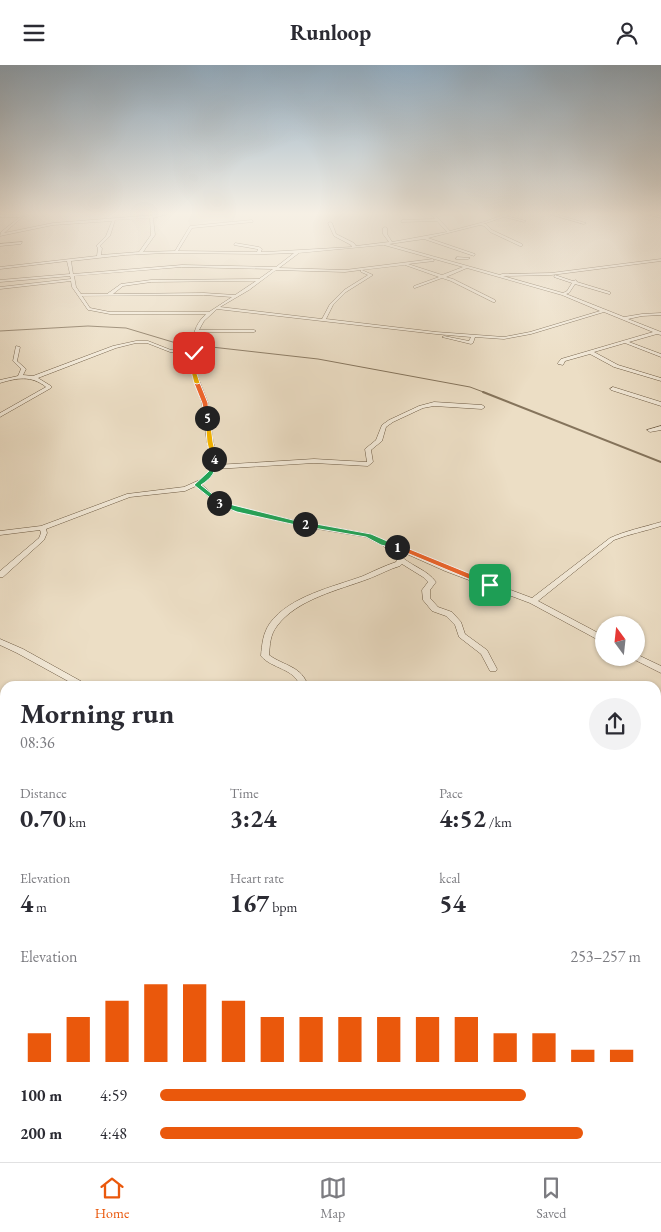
<!DOCTYPE html>
<meta charset="utf-8">
<style>
:root{--surface:#fff;--page:#f2f2f3;--text:#2b2b33;--muted:#7c7c81;--line:#e1e1e2;--accent:#ea580c}
body{margin:0;font-family:"EB Garamond",serif;background:var(--page);color:var(--text);height:100vh;display:flex;flex-direction:column;font-size:19px;white-space:nowrap}
*{box-sizing:border-box;margin:0}
p{font-size:16px;color:var(--muted)}
.icon{flex:none;width:28px;height:28px;fill:none;stroke:currentColor;stroke-width:2;stroke-linecap:round;stroke-linejoin:round}
.map{position:relative;flex:1;overflow:hidden}
.panel{position:absolute;left:0px;top:616px;width:661px;height:481px;display:flex;flex-direction:column;background:var(--surface);border-radius:15px 15px 0 0;box-shadow:0 1px 4px #0004}
.panel>*{flex:none}
.needle{width:32px;rotate:345deg}
.fabs{position:absolute;left:595px;top:551px;display:grid;gap:10px}
.fabs a{display:grid;place-items:center;width:50px;height:50px;border-radius:50%;background:var(--surface);box-shadow:0 1px 4px #0004;font-size:25px}
.pin{position:absolute;display:grid;place-items:center;width:42px;height:42px;color:#fff;margin:-21px;border-radius:10px;box-shadow:0 2px 8px #0006}
.km{position:absolute;width:25px;height:25px;margin:-12px;border-radius:50%;background:#222;color:#fff;font-size:14px;line-height:25px;text-align:center}
.round{display:grid;place-items:center;flex:none;width:52px;height:52px;border-radius:26px;background:var(--page)}
.headline{display:flex;align-items:center;justify-content:space-between;height:85px;padding:0 20px}
h1{font-size:28px;font-weight:700;line-height:38px}
.figures{display:grid;grid-template-columns:repeat(3,1fr);gap:8px;height:85px;padding:5px 20px}
.figures div{display:grid;align-content:center}
.figures b{font-size:25px;font-weight:700}
.figures small{font-size:14px;font-weight:400}
.figures p{font-size:14px}
.chart{height:140px;padding:10px 20px}
.chart p{display:flex;justify-content:space-between}
.chart svg{width:100%;height:90px;margin-top:5px;stroke:var(--accent);stroke-width:6}
ul{padding:0 20px;list-style:none;font-size:16px}
li{display:grid;grid-template-columns:80px 60px 1fr;align-items:center;height:38px}
li i{height:12px;border-radius:6px;background:var(--accent)}
header{display:flex;justify-content:space-between;align-items:center;height:65px;padding:0 20px;background:var(--surface);font-size:22px;font-weight:700}
.menu{display:flex;justify-content:space-around;align-items:center;height:70px;border-top:1px solid var(--line);background:var(--surface);font-size:14px;color:var(--muted)}
.menu a{display:grid;justify-items:center;gap:2px}
.menu .current{color:var(--accent)}
.map>svg:first-child{display:block}
</style>
<header><svg class="icon" aria-label="menu" viewBox="0 0 24 24"><path d="M4 6h16M4 12h16M4 18h16"/></svg>Runloop<svg class="icon" aria-label="person" viewBox="0 0 24 24"><circle cx="12" cy="8" r="4"/><path d="M4 21q1-7 8-7t8 7"/></svg></header>
<div class="map">
<svg width="661" height="1097" viewBox="0 0 661 1097">
<rect width="100%" height="100%" fill="#ecdec5"/>
<filter id="stains"><feTurbulence type="fractalNoise" baseFrequency=".004" numOctaves="4"/><feColorMatrix values="0 0 0 0 .2 0 0 0 0 .09 0 0 0 0 .02 0 0 0 .5 -.17"/></filter>
<radialGradient id="worn" r=".72"><stop offset=".6" stop-color="#630" stop-opacity="0"/><stop offset="1" stop-color="#630" stop-opacity=".3"/></radialGradient>
<g fill="none" stroke-linecap="round" stroke-linejoin="round">
<path stroke="#85745c" stroke-width="1" d="M 0,266 L 88,261 L 126,263 L 176,278 L 318,294 L 470,322 L 486,328"/>
<path stroke="#85745c" stroke-width="2" d="M 483,327 L 661,397"/>
<path stroke="#85745c" stroke-width="3" d="M 656,685 L 661,682"/>
<path stroke="#85745c" stroke-width="4" d="M 0,907 L 5,906"/>
<defs>
<path id="street" d="M 23,149 L 26,149 L 4,168 L 53,158 L 168,149 L 153,153 L 155,170 L 143,187 L 175,186 L 190,161 L 252,155 L 253,157 L 192,163 L 178,186 L 257,187 L 258,184 L 257,184 L 234,180 L 235,178 L 259,182 L 262,184 L 261,187 L 266,187 L 352,182 L 351,180 L 334,171 L 328,158 L 330,157 L 332,158 L 336,169 L 354,178 L 356,181 L 389,177 L 383,169 L 383,163 L 385,162 L 387,163 L 387,169 L 392,177 L 447,167 L 437,156 L 401,157 L 402,155 L 435,154 L 431,149 L 434,149 L 450,166 L 484,157 L 506,149 L 511,149 L 506,151 L 526,156 L 524,157 L 504,152 L 483,159 L 486,159 L 492,165 L 522,179 L 522,181 L 520,181 L 490,167 L 484,161 L 480,160 L 428,173 L 475,189 L 474,191 L 424,174 L 389,179 L 500,210 L 502,209 L 551,208 L 661,194 L 661,196 L 551,210 L 503,211 L 563,228 L 567,226 L 572,218 L 554,212 L 555,210 L 573,216 L 576,215 L 577,217 L 610,227 L 610,229 L 609,229 L 575,219 L 569,228 L 566,229 L 624,252 L 642,249 L 661,248 L 661,250 L 642,251 L 628,254 L 661,267 L 661,270 L 657,269 L 629,277 L 661,289 L 661,292 L 625,278 L 594,287 L 618,300 L 661,313 L 661,316 L 614,302 L 590,289 L 565,296 L 563,300 L 558,299 L 558,298 L 561,294 L 653,267 L 604,247 L 531,269 L 504,274 L 475,272 L 473,278 L 471,279 L 442,272 L 444,271 L 469,276 L 471,272 L 436,269 L 217,244 L 204,256 L 199,265 L 254,265 L 256,266 L 254,267 L 198,267 L 197,269 L 195,305 L 208,338 L 213,377 L 217,389 L 216,400 L 314,394 L 367,397 L 365,384 L 376,375 L 382,360 L 389,355 L 419,341 L 434,337 L 482,340 L 485,342 L 482,344 L 434,341 L 423,343 L 393,357 L 386,362 L 382,376 L 371,385 L 373,397 L 368,401 L 314,398 L 215,404 C 213,411 207,416 201,419 L 220,436 L 228,441 L 306,458 L 370,469 L 385,476 L 398,480 L 449,502 L 532,533 L 610,473 C 625,466 644,462 661,457 L 661,461 C 646,466 629,469 614,475 L 538,536 L 604,571 L 604,578 L 530,538 L 445,506 L 391,482 C 395,486 399,490 403,493 C 414,502 427,505 436,517 L 430,525 L 430,533 L 438,542 L 452,547 L 461,557 L 465,569 L 487,585 L 497,604 L 496,606 L 490,606 L 481,589 L 459,572 L 455,560 L 446,551 L 432,546 L 423,535 L 422,525 L 428,517 L 423,512 L 402,499 L 400,501 C 389,504 379,510 368,514 C 339,525 297,534 277,561 C 270,570 270,579 269,590 C 284,601 302,601 308,621 L 300,621 C 294,603 272,604 261,591 C 262,579 263,568 270,558 C 290,531 333,522 363,511 C 374,506 384,501 396,497 L 397,495 L 382,480 L 366,472 L 306,462 L 224,443 L 216,438 L 196,421 L 185,426 L 130,432 L 46,464 L 47,468 L 44,475 L 3,512 L 0,512 L 0,506 L 39,473 L 41,468 L 40,465 L 0,470 L 0,466 L 41,461 L 127,429 L 184,422 L 204,413 L 209,406 L 211,389 L 207,377 L 202,338 L 191,305 L 192,289 L 170,287 L 147,278 L 136,278 L 116,283 L 38,313 L 51,321 L 51,323 L 0,352 L 0,348 L 46,322 C 31,310 17,313 0,318 L 0,315 L 18,311 L 21,304 L 13,296 L 16,281 L 20,282 L 17,296 L 26,304 L 23,310 L 33,311 L 113,281 L 136,276 L 148,276 L 171,285 L 192,286 C 193,271 194,260 206,249 L 110,249 L 89,245 L 88,245 L 72,222 L 71,216 L 0,224 L 0,222 L 71,214 L 70,211 L 0,217 L 0,215 L 70,209 L 67,196 L 0,204 L 0,202 L 97,191 L 98,183 L 96,181 L 106,171 L 112,156 L 53,160 L 0,171 L 1,167 L 20,152 L 0,152 L 0,150 ZM 150,153 L 151,170 L 139,187 L 101,190 L 102,183 L 100,181 L 110,171 L 115,155 ZM 384,180 L 463,202 L 442,210 L 408,199 L 434,196 L 433,194 L 345,205 L 279,203 L 299,188 ZM 166,188 L 266,189 L 294,188 L 276,202 L 182,200 L 73,209 L 71,196 L 125,190 ZM 405,200 L 439,212 L 414,221 L 414,223 L 415,223 L 442,213 L 451,216 L 493,237 L 495,237 L 495,235 L 453,214 L 446,212 L 467,203 L 562,230 L 600,246 L 530,267 L 504,272 L 436,267 L 326,254 L 333,240 L 346,227 L 373,210 L 362,205 ZM 182,202 L 273,204 L 259,214 L 151,215 L 121,219 L 107,229 L 81,229 L 76,222 L 74,211 ZM 276,205 L 345,207 L 361,205 L 361,207 L 368,210 L 344,225 L 330,239 L 322,254 L 220,242 L 249,225 ZM 256,216 L 235,230 L 204,228 L 113,229 L 123,221 L 151,217 ZM 204,230 L 232,232 L 209,247 L 110,247 L 90,243 L 82,231 Z
M 549,149 L 554,149 L 586,158 L 584,159 Z
M 650,149 L 661,151 L 661,153 L 650,150 Z
M 22,177 L 21,179 L 0,181 L 0,179 Z
M 457,192 L 470,193 L 468,194 L 456,194 Z
M 613,322 L 661,337 L 661,341 L 611,325 L 610,324 Z
M 661,361 L 661,365 L 650,367 L 647,365 Z
M 0,574 L 23,584 L 86,619 L 87,621 L 77,621 L 17,588 L 0,580 Z
M 636,589 L 661,601 L 661,608 L 633,594 L 632,592 L 636,592 Z"/>
</defs>
<use href="#street" stroke="#6c5a43" stroke-width="1"/>
<use href="#street" fill="#f3ead9" fill-rule="evenodd"/>
</g>
<linearGradient id="sky" x2="0" y2="1"><stop stop-color="#92adc2"/><stop offset="0.49" stop-color="#f6f0e5"/><stop offset="1" stop-color="#f6f0e5" stop-opacity="0"/></linearGradient>
<rect width="661" height="303" fill="url(#sky)"/>
<path fill="#f0652b" stroke="#fff" d="M 397,479 L 493,518 L 494,520 L 488,522 L 395,483 L 395,480 Z"/>
<path fill="#22a559" stroke="#fff" d="M 305,457 L 371,469 L 401,482 L 397,484 L 381,480 L 366,472 L 302,461 L 302,458 Z"/>
<path fill="#22a559" stroke="#fff" d="M 217,436 L 309,459 L 305,462 L 237,447 L 217,439 Z"/>
<path fill="#22a559" stroke="#fff" d="M 214,393 L 217,394 C 216,407 212,413 201,420 L 221,436 L 222,438 L 219,440 L 194,420 L 209,406 L 211,394 Z"/>
<path fill="#f5b400" stroke="#fff" d="M 205,352 L 210,353 L 213,377 L 217,394 L 214,396 L 211,394 L 207,377 Z"/>
<path fill="#f0652b" stroke="#fff" d="M 197,316 L 200,318 L 208,338 L 209,354 L 205,353 L 202,338 L 194,318 Z"/>
<path fill="#f5b400" stroke="#fff" d="M 193,286 L 197,288 L 196,306 L 200,318 L 197,319 L 194,318 L 191,306 Z"/>
<rect width="100%" height="100%" filter="url(#stains)"/>
<rect width="100%" height="100%" fill="url(#worn)"/>
</svg>
<div class="fabs">
<a><svg class="needle" viewBox="-14 -14 28 28"><path d="M0-13l5 13h-10z" fill="#e53935"/><path d="M0 13l5-13h-10z" fill="#7c7c81"/></svg></a>
</div>
<div class="pin" style="left:490px;top:520px;background:#1e9e55"><svg class="icon" aria-label="arrive" viewBox="0 0 24 24"><path d="M6 21V4h12l-3 4 3 4H6"/></svg></div>
<div class="pin" style="left:194px;top:288px;background:#d93025"><svg class="icon" aria-label="check" viewBox="0 0 24 24"><path d="M5 12l5 5 9-10"/></svg></div>
<b class="km" style="left:397px;top:482px">1</b>
<b class="km" style="left:305px;top:459px">2</b>
<b class="km" style="left:219px;top:438px">3</b>
<b class="km" style="left:214px;top:394px">4</b>
<b class="km" style="left:207px;top:353px">5</b>
<section class="panel">
<div class="headline"><div><h1>Morning run</h1><p>08:36</p></div><a class="round"><svg class="icon" aria-label="share" viewBox="0 0 24 24"><path d="M12 15V3M7 8l5-5 5 5M5 13v7h14v-7"/></svg></a></div>
<div class="figures">
<div><p>Distance</p><b>0.70<small> km</small></b></div>
<div><p>Time</p><b>3:24</b></div>
<div><p>Pace</p><b>4:52<small> /km</small></b></div>
</div>
<div class="figures">
<div><p>Elevation</p><b>4<small> m</small></b></div>
<div><p>Heart rate</p><b>167<small> bpm</small></b></div>
<div><p>kcal</p><b>54</b></div>
</div>
<div class="chart"><p><span>Elevation</span>253–257 m</p>
<svg viewBox="0 0 160 44" preserveAspectRatio="none"><path d="M5 44V30M15 44V22M25 44V14M35 44V6M45 44V6M55 44V14M65 44V22M75 44V22M85 44V22M95 44V22M105 44V22M115 44V22M125 44V30M135 44V30M145 44V38M155 44V38"/></svg>
</div>
<ul>
<li><b>100 m</b>4:59<i style="width:76%"></i></li>
<li><b>200 m</b>4:48<i style="width:88%"></i></li>
</ul>
</section>
</div>
<nav class="menu">
<a class="current"><svg class="icon" aria-label="home" viewBox="0 0 24 24"><path d="M3 11l9-7 9 7M6 9v11h12V9"/></svg>Home</a>
<a><svg class="icon" aria-label="map" viewBox="0 0 24 24"><path d="M3 6l6-2 6 2 6-2v14l-6 2-6-2-6 2zM9 4v14M15 6v14"/></svg>Map</a>
<a><svg class="icon" aria-label="saved" viewBox="0 0 24 24"><path d="M7 4h10v16l-5-4-5 4z"/></svg>Saved</a>
</nav>
